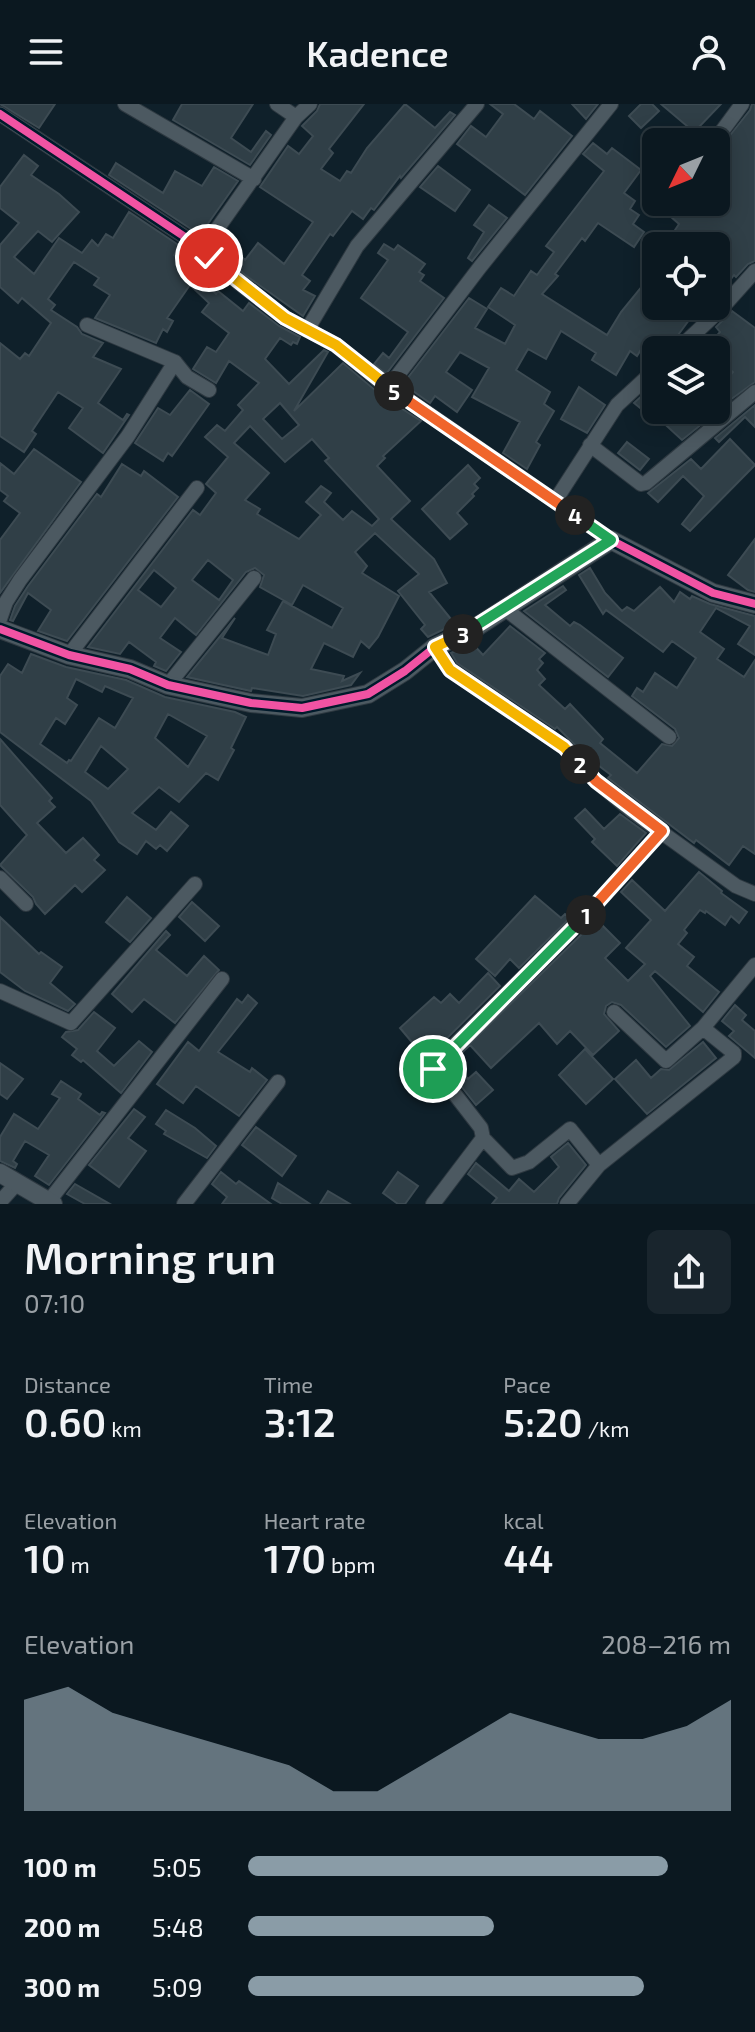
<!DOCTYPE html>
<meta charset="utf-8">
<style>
:root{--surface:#0b1820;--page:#19252d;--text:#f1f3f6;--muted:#9aa0a5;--line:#2b373e;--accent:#8a9ca7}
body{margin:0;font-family:"Exo 2",sans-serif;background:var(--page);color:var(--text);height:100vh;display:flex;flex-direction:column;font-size:30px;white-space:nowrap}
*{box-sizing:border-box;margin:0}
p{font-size:26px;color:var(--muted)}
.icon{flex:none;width:44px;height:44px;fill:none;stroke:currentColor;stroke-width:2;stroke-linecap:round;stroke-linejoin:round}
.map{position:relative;height:1100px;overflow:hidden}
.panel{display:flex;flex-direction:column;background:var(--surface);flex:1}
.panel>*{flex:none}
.needle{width:52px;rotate:227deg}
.buttons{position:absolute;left:642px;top:24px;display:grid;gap:16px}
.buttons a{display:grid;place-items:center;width:88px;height:88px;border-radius:12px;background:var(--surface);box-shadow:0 4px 20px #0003,0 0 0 2px var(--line);font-size:40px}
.pin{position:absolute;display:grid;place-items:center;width:68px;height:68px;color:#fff;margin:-34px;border:4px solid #fff;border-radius:50%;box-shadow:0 2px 8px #0007}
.km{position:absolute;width:40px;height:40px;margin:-20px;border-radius:50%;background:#222;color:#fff;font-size:22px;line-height:40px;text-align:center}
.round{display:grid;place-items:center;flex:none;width:84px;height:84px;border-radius:12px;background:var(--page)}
.summary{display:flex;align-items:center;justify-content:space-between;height:136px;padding:0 24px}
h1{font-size:44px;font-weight:600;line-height:60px}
.stats{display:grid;grid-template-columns:repeat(3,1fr);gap:12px;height:136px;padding:8px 24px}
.stats div{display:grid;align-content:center}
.stats b{font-size:40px;font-weight:600}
.stats small{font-size:22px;font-weight:400}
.stats p{font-size:22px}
.chart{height:224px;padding:16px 24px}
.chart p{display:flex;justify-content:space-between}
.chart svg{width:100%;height:144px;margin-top:8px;fill:var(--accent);opacity:.7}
ul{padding:0 24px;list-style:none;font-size:26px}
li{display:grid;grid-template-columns:128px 96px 1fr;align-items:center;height:60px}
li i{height:20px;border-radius:10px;background:var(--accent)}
header{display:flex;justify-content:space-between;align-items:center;height:104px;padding:0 24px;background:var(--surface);font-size:36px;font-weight:600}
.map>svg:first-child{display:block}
</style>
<header><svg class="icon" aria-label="menu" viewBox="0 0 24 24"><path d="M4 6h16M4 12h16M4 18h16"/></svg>Kadence<svg class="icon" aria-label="person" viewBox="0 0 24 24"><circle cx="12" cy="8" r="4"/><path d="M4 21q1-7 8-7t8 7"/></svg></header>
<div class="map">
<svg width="755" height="1100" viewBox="0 0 755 1100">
<rect width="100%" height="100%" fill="#0f202a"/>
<path fill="#303f47" stroke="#3d4b53" stroke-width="2" fill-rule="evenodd" d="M 0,0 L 55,0 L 39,24 Z
M 182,0 L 253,0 L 231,34 L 251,48 L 266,27 L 271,31 L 250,61 L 173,16 Z
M 320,0 L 364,0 L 329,45 L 333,49 L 321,65 L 340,77 L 347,67 L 351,69 L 367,44 L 405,0 L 435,24 L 450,8 L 455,11 L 401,74 L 400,72 L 374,106 L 371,104 L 363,115 L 352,107 L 333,132 L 330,130 L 302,171 L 310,177 L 303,186 L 315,192 L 303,212 L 245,171 L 216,144 L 223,134 L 245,156 L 258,139 L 284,160 L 313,118 L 260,83 L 288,42 L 299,50 L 313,32 L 302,22 L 317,7 Z
M 490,0 L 514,0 L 534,15 L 540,7 L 572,32 L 525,91 L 457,40 L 471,22 L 486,33 L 503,10 Z
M 572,0 L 598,0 L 586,15 Z
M 641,0 L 652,0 L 659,7 L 641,24 L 629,12 Z
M 661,0 L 721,0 L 698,24 L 706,32 L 704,38 L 671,38 L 687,22 Z
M 752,0 L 755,0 L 755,157 L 748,160 L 736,173 L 734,171 L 716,195 L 716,142 L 675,142 L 671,132 L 679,120 L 654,98 L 716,98 L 716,49 L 750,6 Z
M 593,39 L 607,50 L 612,44 L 641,66 L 624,89 L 635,97 L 630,105 L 639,111 L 633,120 L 644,128 L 634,143 L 598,119 L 585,137 L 582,134 L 555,170 L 558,172 L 542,190 L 607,231 L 621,208 L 643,181 L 656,189 L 656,202 L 678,202 L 692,212 L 667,246 L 656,246 L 656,253 L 642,244 L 637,252 L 630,247 L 616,271 L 592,256 L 596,249 L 561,227 L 546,255 L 528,245 L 516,266 L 550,288 L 544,300 L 554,307 L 536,338 L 540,341 L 527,365 L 503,349 L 520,318 L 472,293 L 489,264 L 460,248 L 446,268 L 472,286 L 457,308 L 435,292 L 430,299 L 403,280 L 469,194 L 487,205 L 475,224 L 505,240 L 515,221 L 488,203 L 501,184 L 514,192 L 531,167 L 537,171 L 554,148 L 546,142 L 604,67 L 583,50 Z
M 24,51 L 38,62 L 31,71 L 59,90 L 79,108 L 52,138 L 38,127 L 14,153 L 34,170 L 59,134 L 82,149 L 92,136 L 98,142 L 106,130 L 113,134 L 129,108 L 180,142 L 174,151 L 216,190 L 218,187 L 243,207 L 249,199 L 279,222 L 300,233 L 297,240 L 293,238 L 291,241 L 280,234 L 265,255 L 289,280 L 324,246 L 328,248 L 294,307 L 343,259 L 382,292 L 421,317 L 383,352 L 385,354 L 377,362 L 410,397 L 391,415 L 434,455 L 447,479 L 429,488 L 455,520 L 428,533 L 421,525 L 425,521 L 398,487 L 419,470 L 375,429 L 355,448 L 367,462 L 362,469 L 399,492 L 378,533 L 369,544 L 361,537 L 353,553 L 324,539 L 311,565 L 344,572 L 342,577 L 360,569 L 351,581 L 303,592 L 252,584 L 251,587 L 187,573 L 235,514 L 222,534 L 268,551 L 276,530 L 267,526 L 283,497 L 332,524 L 343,504 L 303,481 L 292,501 L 260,483 L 264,471 L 255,464 L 246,468 L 196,531 L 175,514 L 160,534 L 181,548 L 166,567 L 154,562 L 156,558 L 129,538 L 120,550 L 88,543 L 193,406 L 200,411 L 216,389 L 206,380 L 228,353 L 205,333 L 217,321 L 225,327 L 243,306 L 238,301 L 259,279 L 229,257 L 216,279 L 193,265 L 207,243 L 216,248 L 229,229 L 202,208 L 209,199 L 190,181 L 167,214 L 173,217 L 167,228 L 163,225 L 156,239 L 95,214 L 110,191 L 94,181 L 99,174 L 74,158 L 48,195 L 55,201 L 51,206 L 77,223 L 82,230 L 103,239 L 93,253 L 121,265 L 98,299 L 123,316 L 127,310 L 129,311 L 103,349 L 69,324 L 83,304 L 58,288 L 32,327 L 36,330 L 24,348 L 0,332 L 0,239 L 20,255 L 25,249 L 29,252 L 51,219 L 22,194 L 18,199 L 0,183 L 0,141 L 19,119 L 0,104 L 0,83 ZM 280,299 L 299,321 L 282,335 L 263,315 ZM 250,322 L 285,358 L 312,335 L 329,354 L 325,357 L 379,415 L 372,422 L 352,407 L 343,416 L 324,398 L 331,389 L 321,382 L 306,398 L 321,411 L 299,435 L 257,410 L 260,405 L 245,396 L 269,369 L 234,339 ZM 208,456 L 233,476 L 219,496 L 192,476 ZM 154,466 L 176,484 L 161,503 L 138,486 Z
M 116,59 L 163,89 L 175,67 L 202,82 L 214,63 L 238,77 L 200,131 L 109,71 Z
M 438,62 L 470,86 L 455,107 L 420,83 Z
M 489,101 L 507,114 L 472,157 L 468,154 L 484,128 L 474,121 Z
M 384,140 L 394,146 L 398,141 L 425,160 L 419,168 L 424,171 L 420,177 L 444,194 L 386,270 L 374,260 L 383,249 L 389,254 L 408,228 L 361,194 L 388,156 L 378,149 Z
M 732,207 L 755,224 L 755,278 L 730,296 L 718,285 L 733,268 L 716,254 L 716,246 L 705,246 L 720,228 L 716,223 Z
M 656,279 L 656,306 L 688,306 L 702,320 L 682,336 L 656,312 L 656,317 L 634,299 Z
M 579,283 L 605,301 L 587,329 L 561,315 Z
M 190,286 L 209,300 L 172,352 L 168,349 L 163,357 L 135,339 L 158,304 L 170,311 Z
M 755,301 L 755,323 L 745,313 L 719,338 L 715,334 Z
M 730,335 L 755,361 L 690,427 L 682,420 L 704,392 L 683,372 L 658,398 L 648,389 L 691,355 L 701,365 Z
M 627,338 L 649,355 L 640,366 L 618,349 Z
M 34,345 L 81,378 L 0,489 L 0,436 L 20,409 L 4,397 L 8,392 L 0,386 L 0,359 L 14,370 Z
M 122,360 L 141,372 L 144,367 L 178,393 L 67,537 L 38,527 L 51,506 L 28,489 L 13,517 L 10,516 L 15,502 L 28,482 L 97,390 L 101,393 Z
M 468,361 L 480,374 L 474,380 L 478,384 L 472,390 L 474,392 L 457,409 L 467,420 L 450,435 L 422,405 Z
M 755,435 L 755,488 L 748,486 L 728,471 Z
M 590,464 L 605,489 L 622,507 L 627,503 L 634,507 L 660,483 L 674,498 L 680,488 L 690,495 L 692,492 L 710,500 L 755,512 L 755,551 L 738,540 L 750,522 L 716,504 L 700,528 L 724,545 L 717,555 L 744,573 L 755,556 L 755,750 L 743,742 L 729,761 L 696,736 L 694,739 L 608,674 L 611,671 L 586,652 L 557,623 L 555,625 L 457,559 L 451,549 L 472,539 L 483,551 L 510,522 L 545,549 L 539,555 L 543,559 L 537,566 L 545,575 L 539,581 L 565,605 L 570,600 L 603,635 L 600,639 L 637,669 L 662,640 L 672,642 L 679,634 L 675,625 L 632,592 L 637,584 L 643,588 L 655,569 L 677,584 L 696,554 L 672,537 L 663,548 L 606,506 L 603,510 L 579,471 Z
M 563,482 L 566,486 L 545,501 L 570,522 L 574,518 L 580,521 L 623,554 L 608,573 L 524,507 Z
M 31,550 L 66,563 L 126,576 L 165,593 L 235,608 L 246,613 L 231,644 L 234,646 L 218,676 L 206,669 L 179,698 L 159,683 L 132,709 L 156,726 L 171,708 L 188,722 L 167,747 L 160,741 L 156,745 L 146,737 L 137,750 L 119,738 L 91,697 L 0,628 L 0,572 L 8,560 L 22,569 ZM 76,575 L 102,588 L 105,582 L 133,594 L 115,624 L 99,614 L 71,657 L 69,656 L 67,659 L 40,640 L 56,614 L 65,620 L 77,601 L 67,594 ZM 168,610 L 207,632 L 188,663 L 155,634 ZM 101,642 L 128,665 L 108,685 L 85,668 Z
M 0,635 L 52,694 L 49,697 L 55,703 L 37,719 L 66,749 L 83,734 L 99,751 L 94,756 L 105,766 L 82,788 L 75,781 L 45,810 L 36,800 L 33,793 L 0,761 L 27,731 L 0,701 Z
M 585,705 L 604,725 L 620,710 L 646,729 L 617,762 L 592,738 L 595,735 L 575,714 Z
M 699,768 L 722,787 L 721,789 L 747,808 L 739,819 L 731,812 L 725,821 L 706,807 L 705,809 L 700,806 L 684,826 L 687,829 L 678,840 L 694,853 L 687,862 L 719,888 L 703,908 L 655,867 L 650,872 L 690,922 L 666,943 L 621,901 L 612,898 L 606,902 L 604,910 L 619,927 L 593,951 L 570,927 L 557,940 L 539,919 L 491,964 L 470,941 L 452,958 L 468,975 L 476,968 L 493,986 L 476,1001 L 446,963 L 591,821 L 593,822 L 598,817 L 620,839 L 605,854 L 628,877 L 645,860 L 626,844 L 651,816 L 621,788 L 632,776 L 665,807 Z
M 535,792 L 561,814 L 565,810 L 570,814 L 519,864 L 510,855 L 495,872 L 476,855 Z
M 127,793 L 151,814 L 130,838 L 106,818 Z
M 192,798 L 219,822 L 205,837 L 179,813 Z
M 0,813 L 39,850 L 41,848 L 62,863 L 50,879 L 75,900 L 68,907 L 25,887 L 0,868 Z
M 166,827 L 170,831 L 156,846 L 187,872 L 204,852 L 219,866 L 175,919 L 144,895 L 132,908 L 112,890 Z
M 488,869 L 500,882 L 426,955 L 400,924 L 434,893 L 441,899 L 450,890 L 459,899 Z
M 248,891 L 257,899 L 218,948 L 250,968 L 252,964 L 267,976 L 239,1012 L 196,982 L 183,999 L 157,980 L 188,938 L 199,947 L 237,895 L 242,899 Z
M 735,901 L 746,911 L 742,916 L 755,927 L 755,954 L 729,932 L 734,927 L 722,917 Z
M 94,908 L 115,924 L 97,947 L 114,962 L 139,937 L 152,948 L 121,989 L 83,956 L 81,958 L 72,951 L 77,945 L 62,933 L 66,928 L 78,926 Z
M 703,938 L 716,954 L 647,1010 L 615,975 L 636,956 L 651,974 L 661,965 L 669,966 Z
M 585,945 L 613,975 L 586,1000 L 559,971 Z
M 0,959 L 23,975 L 7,995 L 0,990 Z
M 61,977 L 81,990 L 78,995 L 100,1011 L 102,1008 L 105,1009 L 49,1081 L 35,1072 L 49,1051 L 25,1037 L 13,1057 L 17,1060 L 15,1064 L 0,1057 L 0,1033 L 14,1010 L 38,1025 L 60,994 L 52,990 Z
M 134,1005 L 145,1013 L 128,1034 L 146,1047 L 119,1083 L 89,1061 Z
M 166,1006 L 195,1024 L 216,1042 L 207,1054 L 164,1030 L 166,1027 L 156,1020 Z
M 256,1023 L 296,1052 L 282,1072 L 242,1041 Z
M 568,1039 L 586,1061 L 559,1094 L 557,1100 L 492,1100 L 497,1094 L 468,1070 L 476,1059 L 509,1087 L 519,1075 L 534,1088 L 559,1063 L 551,1053 Z
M 221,1068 L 236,1080 L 239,1077 L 271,1100 L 222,1100 L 227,1093 L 212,1080 Z
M 398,1068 L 418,1082 L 405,1100 L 398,1100 L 383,1089 Z
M 278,1079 L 310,1100 L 282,1100 L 272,1094 Z
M 75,1080 L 110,1100 L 85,1100 L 67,1090 Z
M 328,1087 L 350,1100 L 320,1100 Z"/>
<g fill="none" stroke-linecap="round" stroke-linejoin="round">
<defs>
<path id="minor" d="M 125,0 L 254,75
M 277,0 L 296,13
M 0,10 L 203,145 L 239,179 L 285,214 L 336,241 L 388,284 L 397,288 L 611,436
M 714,38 L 742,0
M 203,145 L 296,13 L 310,0
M 87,221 L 175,258 L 187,273 L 209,286
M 307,226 L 357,142 L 477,0
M 677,246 L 720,206 L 755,167
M 388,284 L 480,163 L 611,0
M 590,341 L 641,380 L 646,379 L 755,288
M 555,397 L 617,301 L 656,265
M 504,504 L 669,633
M 0,515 L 6,498 L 20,476 L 128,332 L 175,258
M 435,543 L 450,566 L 564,643 L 596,677 L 632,707 L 736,782 L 755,790
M 69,551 L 197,384
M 168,581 L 254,474
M 0,774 L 26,800
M 0,887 L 71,919 L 195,780
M 614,908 L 666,957 L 703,924 L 755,861
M 483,1034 L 481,1024 L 433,962 L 581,817 L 662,727
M 49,1097 L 222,875
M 0,1098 L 17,1079
M 184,1100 L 278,978
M 433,1100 L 483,1034 L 512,1064 L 529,1058 L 570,1025 L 599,1061
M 567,1100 L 599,1061 L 734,953 L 734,949 L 703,924"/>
<path id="tertiary" d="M 0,525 L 69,551 L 130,565 L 168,581 L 251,599 L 302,604 L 368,590 L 405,567 L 435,543 L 475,524 L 611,436 L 713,489 L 755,500
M 0,1069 L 53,1100"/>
</defs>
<use href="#minor" stroke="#2e3941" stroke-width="16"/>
<use href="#tertiary" stroke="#2e3941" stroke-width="20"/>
<use href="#minor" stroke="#4c5961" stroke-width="14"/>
<use href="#tertiary" stroke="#4c5961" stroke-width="18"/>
<defs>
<path id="cycleway" d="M 0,10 L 203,145 L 239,179 L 285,214 L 336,241 L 388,284 L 397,288 L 611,436
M 0,525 L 69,551 L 130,565 L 168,581 L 251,599 L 302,604 L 368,590 L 405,567 L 435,543 L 475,524 L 611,436 L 713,489 L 755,500"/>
</defs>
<use href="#cycleway" stroke="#001a2b" stroke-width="13"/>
<use href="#cycleway" stroke="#f153a3" stroke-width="8"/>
</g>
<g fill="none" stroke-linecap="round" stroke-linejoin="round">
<defs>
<path id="split-1" d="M 433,965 L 586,811"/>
<path id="split-2" d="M 580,660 L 596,677 L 662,727 L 586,811"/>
<path id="split-3" d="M 463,530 L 435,543 L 450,566 L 564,643 L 580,660"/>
<path id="split-4" d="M 463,530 L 611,436 L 575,411"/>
<path id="split-5" d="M 394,287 L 575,411"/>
<path id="split-6" d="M 209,154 L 285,214 L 336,241 L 394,287"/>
</defs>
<use href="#split-1" stroke="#fff" stroke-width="16"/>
<use href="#split-2" stroke="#fff" stroke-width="16"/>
<use href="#split-3" stroke="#fff" stroke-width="16"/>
<use href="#split-4" stroke="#fff" stroke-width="16"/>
<use href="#split-5" stroke="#fff" stroke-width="16"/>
<use href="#split-6" stroke="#fff" stroke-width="16"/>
<use href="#split-1" stroke="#22a559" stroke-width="10"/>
<use href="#split-2" stroke="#f0652b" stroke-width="10"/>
<use href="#split-3" stroke="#f5b400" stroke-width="10"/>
<use href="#split-4" stroke="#22a559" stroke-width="10"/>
<use href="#split-5" stroke="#f0652b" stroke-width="10"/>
<use href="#split-6" stroke="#f5b400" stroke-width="10"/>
</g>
</svg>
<div class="buttons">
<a><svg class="needle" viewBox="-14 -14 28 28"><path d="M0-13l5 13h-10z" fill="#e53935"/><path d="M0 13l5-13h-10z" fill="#9aa0a5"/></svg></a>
<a><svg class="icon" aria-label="locate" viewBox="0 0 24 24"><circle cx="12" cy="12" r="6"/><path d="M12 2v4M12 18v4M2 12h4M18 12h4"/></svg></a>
<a><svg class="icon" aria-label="layers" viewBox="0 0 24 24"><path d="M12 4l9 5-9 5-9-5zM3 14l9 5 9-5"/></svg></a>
</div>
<div class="pin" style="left:433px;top:965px;background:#1e9e55"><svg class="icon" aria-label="arrive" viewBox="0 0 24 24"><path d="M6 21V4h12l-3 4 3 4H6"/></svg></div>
<div class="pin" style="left:209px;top:154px;background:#d93025"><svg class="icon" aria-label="check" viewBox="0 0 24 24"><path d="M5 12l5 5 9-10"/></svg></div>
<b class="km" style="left:586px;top:811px">1</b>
<b class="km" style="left:580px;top:660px">2</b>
<b class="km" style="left:463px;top:530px">3</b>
<b class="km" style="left:575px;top:411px">4</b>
<b class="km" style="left:394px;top:287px">5</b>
</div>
<section class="panel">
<div class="summary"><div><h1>Morning run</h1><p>07:10</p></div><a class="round"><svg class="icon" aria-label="share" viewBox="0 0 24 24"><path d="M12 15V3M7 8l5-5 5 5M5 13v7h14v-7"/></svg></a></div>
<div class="stats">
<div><p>Distance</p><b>0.60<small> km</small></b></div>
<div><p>Time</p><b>3:12</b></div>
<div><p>Pace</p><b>5:20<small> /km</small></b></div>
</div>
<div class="stats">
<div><p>Elevation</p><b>10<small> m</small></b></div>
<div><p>Heart rate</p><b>170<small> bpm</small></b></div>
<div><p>kcal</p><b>44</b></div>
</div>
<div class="chart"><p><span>Elevation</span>208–216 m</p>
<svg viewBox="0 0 160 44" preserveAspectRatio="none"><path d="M0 44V10L10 6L20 14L30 18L40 22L50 26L60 30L70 38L80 38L90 30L100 22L110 14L120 18L130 22L140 22L150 18L160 10V44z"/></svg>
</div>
<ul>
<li><b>100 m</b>5:05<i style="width:87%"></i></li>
<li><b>200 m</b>5:48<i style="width:51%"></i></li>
<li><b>300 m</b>5:09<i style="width:82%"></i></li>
</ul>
</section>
